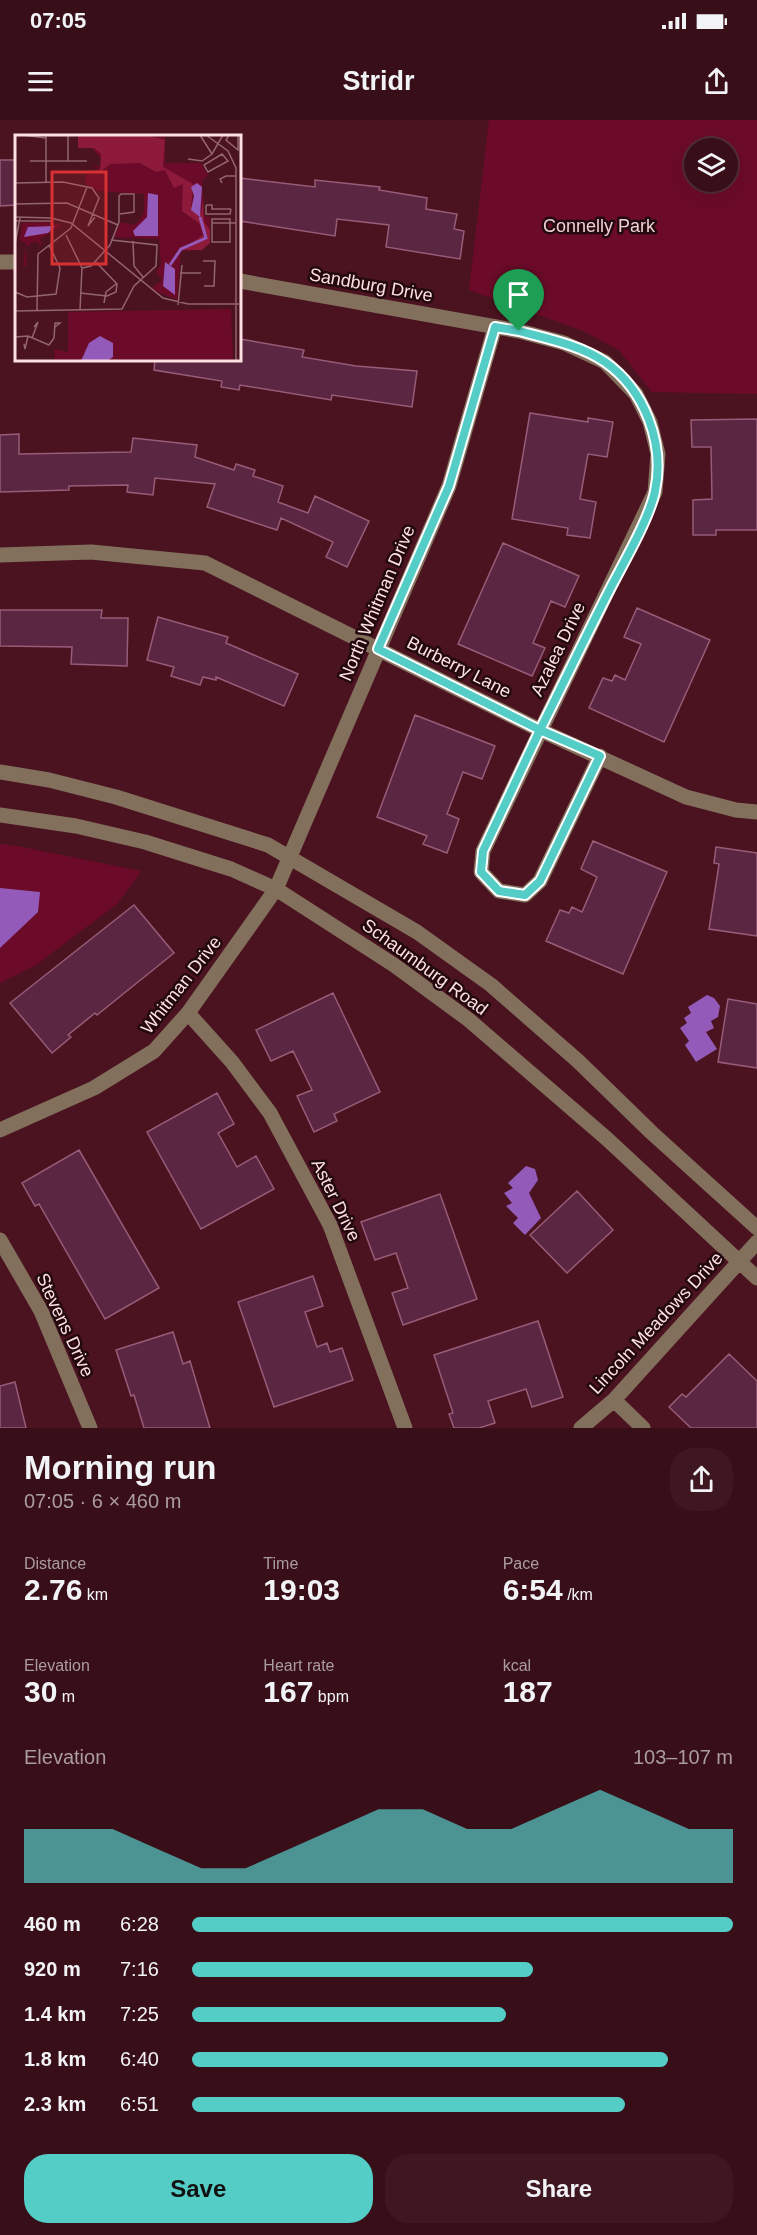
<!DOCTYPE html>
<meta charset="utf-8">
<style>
:root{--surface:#380e18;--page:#3f1721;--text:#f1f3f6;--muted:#ab9ca2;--line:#522e37;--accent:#54cdc7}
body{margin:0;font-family:Helvetica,sans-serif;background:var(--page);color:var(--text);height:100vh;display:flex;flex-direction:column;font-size:22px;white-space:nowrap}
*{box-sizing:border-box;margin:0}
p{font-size:20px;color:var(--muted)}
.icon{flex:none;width:33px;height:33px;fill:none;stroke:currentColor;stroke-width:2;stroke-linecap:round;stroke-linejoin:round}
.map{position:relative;height:1308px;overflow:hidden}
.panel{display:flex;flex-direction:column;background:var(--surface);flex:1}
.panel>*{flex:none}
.tools{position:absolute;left:684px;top:18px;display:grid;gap:12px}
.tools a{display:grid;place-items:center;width:54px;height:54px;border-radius:50%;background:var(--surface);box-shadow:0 6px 24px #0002,0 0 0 2px var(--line);font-size:30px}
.pin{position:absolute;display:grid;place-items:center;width:51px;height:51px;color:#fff;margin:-62px -26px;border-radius:50% 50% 50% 0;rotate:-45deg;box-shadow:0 0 6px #0007}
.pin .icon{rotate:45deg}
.round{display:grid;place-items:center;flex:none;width:63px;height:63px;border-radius:24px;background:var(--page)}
.head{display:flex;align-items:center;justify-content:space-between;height:102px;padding:0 24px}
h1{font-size:33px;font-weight:800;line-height:45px}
.metrics{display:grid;grid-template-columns:repeat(3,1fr);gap:9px;height:102px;padding:6px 24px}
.metrics div{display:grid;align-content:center}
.metrics b{font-size:30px;font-weight:800}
.metrics small{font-size:16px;font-weight:400}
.metrics p{font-size:16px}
.chart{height:168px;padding:12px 24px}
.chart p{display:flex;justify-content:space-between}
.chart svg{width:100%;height:108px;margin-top:6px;fill:var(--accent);opacity:.7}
.cta{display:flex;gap:12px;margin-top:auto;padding:12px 24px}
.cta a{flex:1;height:69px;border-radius:24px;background:var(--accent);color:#111;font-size:24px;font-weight:800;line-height:69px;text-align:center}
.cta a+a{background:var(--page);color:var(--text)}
ul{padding:0 24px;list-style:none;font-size:20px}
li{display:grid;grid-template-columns:96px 72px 1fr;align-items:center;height:45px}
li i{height:15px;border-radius:8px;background:var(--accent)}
.status{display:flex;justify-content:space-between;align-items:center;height:42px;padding:0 30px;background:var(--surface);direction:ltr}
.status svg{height:16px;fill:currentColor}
header{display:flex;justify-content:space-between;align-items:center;height:78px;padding:0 24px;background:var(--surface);font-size:27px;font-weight:800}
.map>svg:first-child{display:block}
</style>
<div class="status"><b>07:05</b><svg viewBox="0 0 49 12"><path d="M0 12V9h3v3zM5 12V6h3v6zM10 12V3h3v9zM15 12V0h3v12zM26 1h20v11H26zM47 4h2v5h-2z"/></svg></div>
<header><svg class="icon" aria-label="menu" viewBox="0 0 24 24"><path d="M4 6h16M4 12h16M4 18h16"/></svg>Stridr<svg class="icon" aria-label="share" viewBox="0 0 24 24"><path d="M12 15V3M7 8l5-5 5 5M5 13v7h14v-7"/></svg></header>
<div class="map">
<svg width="757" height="1308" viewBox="0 0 757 1308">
<rect width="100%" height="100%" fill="#4b1320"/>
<path fill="#6c0b29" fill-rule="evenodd" d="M 489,0 L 757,0 L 757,274 L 652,272 L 619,230 L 583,211 L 469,170 ZM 728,28 L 728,62 L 694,62 L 694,28 Z
M 0,724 L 17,726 L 141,751 L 117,784 L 36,845 L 0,863 Z"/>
<path fill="#945ab9" d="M 0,768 L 40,772 L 38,792 L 0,828 Z
M 707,875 L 714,878 L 720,886 L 718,897 L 711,901 L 714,908 L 706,912 L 717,929 L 696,942 L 685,925 L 689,921 L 680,908 L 687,903 L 684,898 L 691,893 L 688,887 Z
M 526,1046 L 535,1049 L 538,1060 L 529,1073 L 541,1098 L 525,1115 L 513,1103 L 518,1098 L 506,1086 L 512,1083 L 504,1073 L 513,1068 L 508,1063 Z"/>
<path fill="#5b2641" stroke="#975c78" stroke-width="1.5" d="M 0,40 L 16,40 L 16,85 L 0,86 Z
M 240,58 L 315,67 L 315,60 L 380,67 L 379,70 L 427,78 L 426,89 L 457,94 L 454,109 L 464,111 L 460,139 L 386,127 L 389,105 L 337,99 L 335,116 L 240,101 Z
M 240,219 L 304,230 L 302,237 L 356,246 L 417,251 L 412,287 L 332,275 L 331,280 L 240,265 L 239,270 L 221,267 L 222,261 L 154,250 L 155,240 L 240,240 Z
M 530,293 L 588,302 L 588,298 L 613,302 L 607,337 L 588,334 L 580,379 L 596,382 L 590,418 L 567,415 L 568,408 L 512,399 Z
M 757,299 L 757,410 L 716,410 L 716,415 L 693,415 L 693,380 L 712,379 L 711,327 L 692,327 L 691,300 Z
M 19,314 L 19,334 L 131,332 L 133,318 L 197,325 L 195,337 L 234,350 L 236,344 L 255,350 L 253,356 L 283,366 L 278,382 L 308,393 L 315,376 L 369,401 L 347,447 L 326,437 L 333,422 L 281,398 L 277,410 L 207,387 L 215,364 L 155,358 L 153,375 L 127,372 L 128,365 L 69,366 L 69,370 L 0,372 L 0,315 Z
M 503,423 L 579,456 L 565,487 L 551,481 L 533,523 L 545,528 L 532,556 L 458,524 Z
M 637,488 L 710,520 L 664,622 L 589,588 L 603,558 L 612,561 L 615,555 L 625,560 L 641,524 L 624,517 Z
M 0,490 L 102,490 L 101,498 L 128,498 L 127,546 L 71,544 L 72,527 L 0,526 Z
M 158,497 L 228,517 L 226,523 L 298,554 L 284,586 L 216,557 L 216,560 L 203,557 L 200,565 L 171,556 L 174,547 L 147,540 Z
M 415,595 L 495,626 L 482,659 L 463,652 L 447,694 L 459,699 L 447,733 L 423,724 L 427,716 L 377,697 Z
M 593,721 L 667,752 L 623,854 L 546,821 L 560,790 L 569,793 L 572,787 L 582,792 L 597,757 L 581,749 Z
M 716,727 L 757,733 L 757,816 L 709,809 L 719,744 L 714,743 Z
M 134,785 L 174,833 L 97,895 L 95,893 L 68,915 L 71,917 L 52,933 L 10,883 Z
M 333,873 L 380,972 L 334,994 L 337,1001 L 314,1012 L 297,976 L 312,970 L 293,931 L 271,941 L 256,910 Z
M 728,879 L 757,884 L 757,948 L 718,942 Z
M 217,973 L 234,1004 L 218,1013 L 237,1047 L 256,1036 L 274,1069 L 201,1109 L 147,1012 Z
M 79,1030 L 159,1168 L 105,1199 L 39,1084 L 35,1086 L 22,1063 Z
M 577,1071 L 613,1110 L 567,1153 L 530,1115 Z
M 440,1074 L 477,1179 L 403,1205 L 392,1173 L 408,1168 L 396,1133 L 375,1140 L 361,1102 Z
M 313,1156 L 323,1186 L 305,1192 L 317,1227 L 327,1223 L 330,1232 L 342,1228 L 353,1260 L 274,1287 L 238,1182 Z
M 538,1201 L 563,1277 L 532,1287 L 526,1269 L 488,1281 L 495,1303 L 479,1308 L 454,1308 L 449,1294 L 453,1293 L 434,1235 Z
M 173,1212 L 183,1244 L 190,1241 L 210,1308 L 144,1308 L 134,1275 L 131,1276 L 116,1230 Z
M 729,1234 L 757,1261 L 757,1308 L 691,1308 L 669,1287 L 682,1274 L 686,1277 Z
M 15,1262 L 26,1308 L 0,1308 L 0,1266 Z"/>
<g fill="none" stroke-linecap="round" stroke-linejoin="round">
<path stroke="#83705c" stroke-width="15" d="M 0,142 L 16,142
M 240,161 L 519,211 L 564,223 L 605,242 L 636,274 L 650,302 L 658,334 L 655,372 L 483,731 L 481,752 L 499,771 L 525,775 L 540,761 L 600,636
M 0,435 L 91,432 L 205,443 L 540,610 L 686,677 L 736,690 L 757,692
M 0,652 L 49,660 L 116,677 L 268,725 L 417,812 L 491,865 L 578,941 L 652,1013 L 757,1108
M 0,695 L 76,706 L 145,722 L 231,749 L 276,769 L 394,845 L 469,900 L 606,1018 L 757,1158
M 188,893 L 232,942 L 270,993 L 330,1105 L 405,1308
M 0,1010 L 94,968 L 154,931 L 188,893 L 276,769 L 449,366 L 495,207
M 0,1120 L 41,1191 L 90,1308
M 614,1280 L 643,1308
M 581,1308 L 614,1280 L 757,1122"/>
</g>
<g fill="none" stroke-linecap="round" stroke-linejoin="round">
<defs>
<path id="route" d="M 519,211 L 495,207 L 449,366 L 378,529 L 540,610 L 483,731 L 481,752 L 499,771 L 525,775 L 540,761 L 600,636 L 540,610 C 564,562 587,514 611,467 C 624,442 650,397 655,371 C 665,324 645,270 605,242 C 580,225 548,219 519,211"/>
</defs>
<use href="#route" stroke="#fff" stroke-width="12"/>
<use href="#route" stroke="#54cdc7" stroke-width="8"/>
</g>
<g text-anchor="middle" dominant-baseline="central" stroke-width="5" stroke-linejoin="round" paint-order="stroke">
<g font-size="18" fill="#efcfd2" stroke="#22090e">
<text x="599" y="106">Connelly Park</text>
</g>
<g font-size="18" fill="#fedfe2" stroke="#22090e">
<text transform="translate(371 165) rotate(10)">Sandburg Drive</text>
<text transform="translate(377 483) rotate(-67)">North Whitman Drive</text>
<text transform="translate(558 529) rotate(-64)">Azalea Drive</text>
<text transform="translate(459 547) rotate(27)">Burberry Lane</text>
<text transform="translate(425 847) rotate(36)">Schaumburg Road</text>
<text transform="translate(181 865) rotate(-52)">Whitman Drive</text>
<text transform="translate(336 1080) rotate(64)">Aster Drive</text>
<text transform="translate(656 1203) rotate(-47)">Lincoln Meadows Drive</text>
<text transform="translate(65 1205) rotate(65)">Stevens Drive</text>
</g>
</g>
<g transform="translate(15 15)">
<rect width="226" height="226" fill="#4b1320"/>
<path d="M 63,0 L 150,0 L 150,28 L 186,28 L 193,40 L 187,46 L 189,81 L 195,82 L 195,108 L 187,115 L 166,116 L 162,165 L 136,154 L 147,145 L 141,137 L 146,129 L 144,104 L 99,102 L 106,87 L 119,90 L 124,86 L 129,77 L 129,59 L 83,56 L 70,49 L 72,36 L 83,35 L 77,28 L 85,33 L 86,24 L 77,13 L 63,13 ZM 30,87 L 47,90 L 25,104 L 27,111 L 20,106 L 11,112 L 12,130 L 8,132 L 11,109 L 5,105 L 7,88 ZM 216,174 L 218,226 L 40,226 L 39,214 L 53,217 L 53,177 Z" fill="#6c0b29"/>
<path d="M 63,0 L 135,1 L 150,5 L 148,32 L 178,49 L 176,72 L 186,78 L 188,63 L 189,87 L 195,95 L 195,108 L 187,115 L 166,115 L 188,100 L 185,89 L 167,76 L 168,49 L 159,53 L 150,35 L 141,37 L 125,28 L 95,29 L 85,37 L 86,19 L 79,13 L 63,13 Z" fill="#8e1a3b"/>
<path d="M 182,48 L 187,52 L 185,82 L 176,75 L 179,61 L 176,52 ZM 133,58 L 143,60 L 143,101 L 120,101 L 118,96 L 132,82 ZM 40,91 L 33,98 L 9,102 L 13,92 ZM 150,127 L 160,134 L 160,160 L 148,151 ZM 85,201 L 98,208 L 98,222 L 92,226 L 66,226 L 74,208 Z" fill="#945ab9"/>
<path fill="none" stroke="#945ab9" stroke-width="3" d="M 155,130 L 166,114 L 191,103 L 185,82"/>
<path fill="none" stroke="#93656e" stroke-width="1.5" d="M 8,0 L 31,3M 31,0 L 31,47M 185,0 L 197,19M 191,0 L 213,16 L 221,33 L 221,226M 214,0 L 211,5 L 223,15 L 223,0M 207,19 L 213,26 L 193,37 L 189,30 ZM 173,24 L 187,26 L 197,19 L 208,0M 15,26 L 72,26M 53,26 L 53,0M 0,48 L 48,47 L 77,53 L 84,63 L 73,91 L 80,82M 207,48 L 205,44 L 211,41 L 221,41M 0,69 L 52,68 L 103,90M 191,70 L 191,79 L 215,79 L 216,74M 191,70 L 197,70 L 197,74 L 216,74M 0,82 L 36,83 L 56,88 L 148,163 L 173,169 L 224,169M 0,86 L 36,86M 197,88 L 197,84 L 215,84 L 215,107 L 197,107 L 197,88 L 221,88M 51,100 L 67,133 L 65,175M 118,106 L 119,131 L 128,142M 0,109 L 5,83M 188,126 L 200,126 L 199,151 L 189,151M 67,133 L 76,131 L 95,110 L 104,87 L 104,61 L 106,59 L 119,59 L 119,77 L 105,79M 165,138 L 186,138M 0,157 L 12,162 L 41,159 L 45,133 L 34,110M 65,158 L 92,161 L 101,157 L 102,149 L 81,127M 89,168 L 91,157 L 101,149M 163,170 L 167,130M 22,175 L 23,119 L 56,93 L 72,52M 0,176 L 107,174 L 119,151 L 141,131 L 142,110 L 96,105M 0,202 L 13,201 L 34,210M 17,203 L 23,187 L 19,192M 9,209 L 10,214 L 13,201M 34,210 L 39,203 L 40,188 L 45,188 L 40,192"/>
<path fill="#d83131" fill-opacity="0.15" stroke="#d83131" stroke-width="3" d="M 37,37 L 91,37 L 91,129 L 37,129 Z"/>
<rect width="226" height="226" fill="none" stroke="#fedfe2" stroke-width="3"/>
</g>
</svg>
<div class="tools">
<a><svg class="icon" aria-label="layers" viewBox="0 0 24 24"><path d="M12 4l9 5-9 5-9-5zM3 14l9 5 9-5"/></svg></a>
</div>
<div class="pin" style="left:519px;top:211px;background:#1e9e55"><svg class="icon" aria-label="arrive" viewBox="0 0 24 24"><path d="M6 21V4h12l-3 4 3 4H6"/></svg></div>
</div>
<section class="panel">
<div class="head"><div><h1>Morning run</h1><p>07:05 · 6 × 460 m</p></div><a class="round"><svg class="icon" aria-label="share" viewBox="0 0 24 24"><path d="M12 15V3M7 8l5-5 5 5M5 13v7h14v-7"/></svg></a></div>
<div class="metrics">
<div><p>Distance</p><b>2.76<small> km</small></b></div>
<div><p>Time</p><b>19:03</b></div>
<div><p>Pace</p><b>6:54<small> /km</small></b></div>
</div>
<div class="metrics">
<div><p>Elevation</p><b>30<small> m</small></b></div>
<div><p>Heart rate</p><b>167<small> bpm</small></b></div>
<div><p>kcal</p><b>187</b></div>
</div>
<div class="chart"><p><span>Elevation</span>103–107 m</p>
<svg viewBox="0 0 160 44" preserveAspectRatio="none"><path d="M0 44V22L10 22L20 22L30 30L40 38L50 38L60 30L70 22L80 14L90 14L100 22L110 22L120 14L130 6L140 14L150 22L160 22V44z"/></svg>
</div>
<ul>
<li><b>460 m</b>6:28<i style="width:100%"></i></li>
<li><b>920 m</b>7:16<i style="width:63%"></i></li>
<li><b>1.4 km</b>7:25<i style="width:58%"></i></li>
<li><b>1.8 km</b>6:40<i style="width:88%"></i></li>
<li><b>2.3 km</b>6:51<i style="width:80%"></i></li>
</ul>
<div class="cta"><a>Save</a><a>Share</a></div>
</section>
